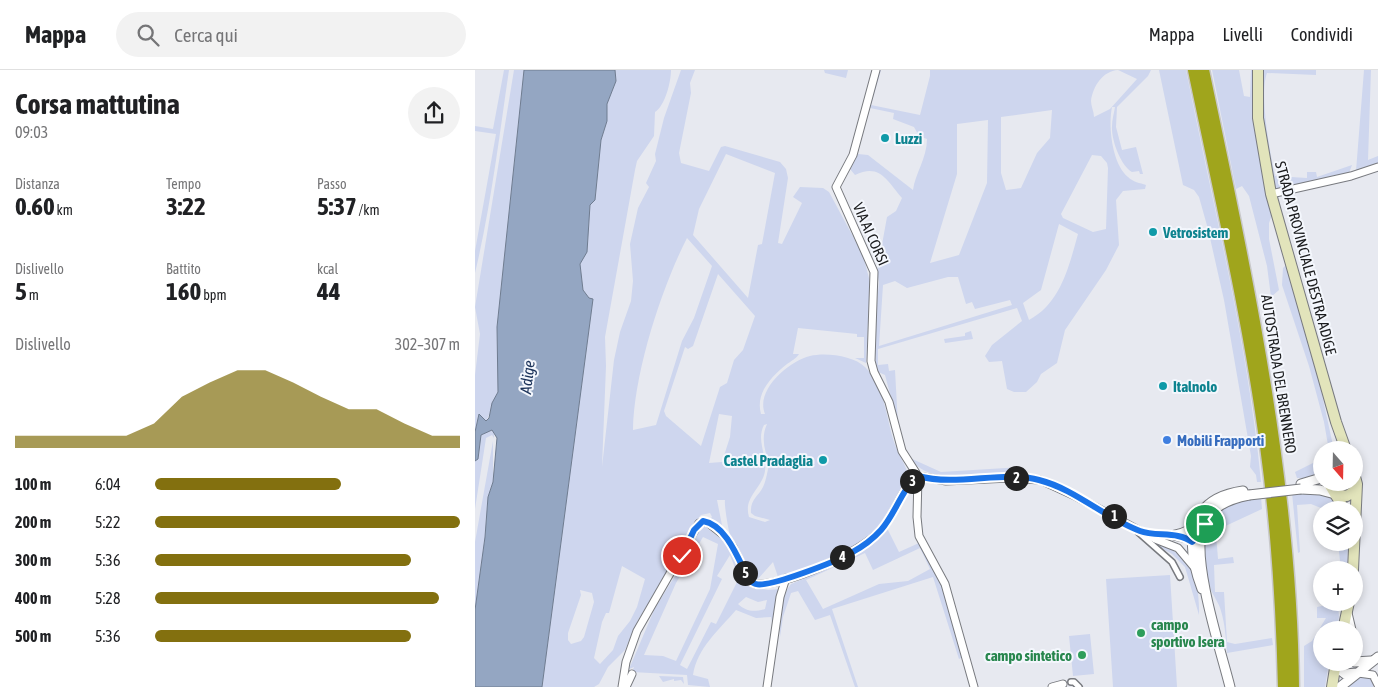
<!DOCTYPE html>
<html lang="it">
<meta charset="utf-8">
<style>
:root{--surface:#fff;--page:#f2f2f2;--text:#202124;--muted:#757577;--line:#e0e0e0;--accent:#83700f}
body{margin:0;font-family:"Asap Condensed",sans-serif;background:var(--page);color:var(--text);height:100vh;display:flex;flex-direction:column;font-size:19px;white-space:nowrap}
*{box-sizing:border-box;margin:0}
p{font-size:16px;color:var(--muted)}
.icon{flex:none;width:28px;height:28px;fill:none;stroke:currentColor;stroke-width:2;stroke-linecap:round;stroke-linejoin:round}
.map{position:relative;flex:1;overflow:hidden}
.side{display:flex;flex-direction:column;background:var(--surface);width:475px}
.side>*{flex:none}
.needle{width:32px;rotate:160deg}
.controls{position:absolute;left:838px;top:371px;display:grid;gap:10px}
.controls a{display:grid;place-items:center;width:50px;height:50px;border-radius:50%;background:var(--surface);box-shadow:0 2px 8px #0003;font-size:25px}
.pin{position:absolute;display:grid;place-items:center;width:42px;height:42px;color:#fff;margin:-21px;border:2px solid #fff;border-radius:50%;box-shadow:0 1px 5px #0007}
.km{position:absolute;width:25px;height:25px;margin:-12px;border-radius:50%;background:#222;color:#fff;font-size:14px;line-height:25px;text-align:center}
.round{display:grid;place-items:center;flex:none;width:52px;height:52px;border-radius:26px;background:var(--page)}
.summary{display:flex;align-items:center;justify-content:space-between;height:85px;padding:0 15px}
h1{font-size:28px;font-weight:700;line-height:38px}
.figures{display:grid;grid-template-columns:repeat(3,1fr);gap:8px;height:85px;padding:5px 15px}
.figures div{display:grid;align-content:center}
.figures b{font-size:25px;font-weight:700}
.figures small{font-size:14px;font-weight:400}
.figures p{font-size:14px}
.chart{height:140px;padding:10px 15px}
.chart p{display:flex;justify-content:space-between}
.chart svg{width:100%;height:90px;margin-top:5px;fill:var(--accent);opacity:.7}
ul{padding:0 15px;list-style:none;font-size:16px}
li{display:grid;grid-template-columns:80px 60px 1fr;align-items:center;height:38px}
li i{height:12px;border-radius:6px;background:var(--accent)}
header{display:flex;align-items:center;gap:30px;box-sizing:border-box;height:70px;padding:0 25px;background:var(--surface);border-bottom:1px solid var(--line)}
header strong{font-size:24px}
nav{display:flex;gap:28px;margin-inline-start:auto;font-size:18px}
.search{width:350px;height:45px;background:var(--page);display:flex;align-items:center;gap:12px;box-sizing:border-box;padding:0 18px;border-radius:28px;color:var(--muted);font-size:19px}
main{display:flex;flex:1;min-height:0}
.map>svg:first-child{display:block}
</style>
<header>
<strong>Mappa</strong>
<div class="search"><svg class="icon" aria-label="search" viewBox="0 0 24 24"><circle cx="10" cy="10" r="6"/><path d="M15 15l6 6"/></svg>Cerca qui</div>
<nav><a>Mappa</a><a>Livelli</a><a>Condividi</a></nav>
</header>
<main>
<section class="side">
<div class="summary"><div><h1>Corsa mattutina</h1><p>09:03</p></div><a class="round"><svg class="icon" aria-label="share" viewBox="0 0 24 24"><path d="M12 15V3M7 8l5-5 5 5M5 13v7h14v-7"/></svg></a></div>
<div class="figures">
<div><p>Distanza</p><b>0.60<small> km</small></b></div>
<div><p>Tempo</p><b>3:22</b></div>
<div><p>Passo</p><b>5:37<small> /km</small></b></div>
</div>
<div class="figures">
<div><p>Dislivello</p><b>5<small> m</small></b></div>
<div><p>Battito</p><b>160<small> bpm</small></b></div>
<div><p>kcal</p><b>44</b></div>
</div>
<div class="chart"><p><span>Dislivello</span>302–307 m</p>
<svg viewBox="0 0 160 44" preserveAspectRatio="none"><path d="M0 44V38L10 38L20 38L30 38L40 38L50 32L60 19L70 12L80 6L90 6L100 12L110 19L120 25L130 25L140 32L150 38L160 38V44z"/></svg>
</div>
<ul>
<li><b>100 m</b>6:04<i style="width:61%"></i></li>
<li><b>200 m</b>5:22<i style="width:100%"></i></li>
<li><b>300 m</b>5:36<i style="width:84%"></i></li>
<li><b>400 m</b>5:28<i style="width:93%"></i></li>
<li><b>500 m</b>5:36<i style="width:84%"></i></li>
</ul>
</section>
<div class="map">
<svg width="903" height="617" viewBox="0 0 903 617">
<rect width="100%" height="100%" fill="#e7e9f0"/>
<path fill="#ced6ee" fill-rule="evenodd" d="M 29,0 L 34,0 C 24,68 16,136 0,203 L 0,181 L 21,64 L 0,61 L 0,56 L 18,59 Z
M 39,0 L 49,0 L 22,257 L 23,322 L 11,352 L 4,345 L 0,362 L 0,305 L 5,264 L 0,237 Z
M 140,0 L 196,0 C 196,12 190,36 180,42 L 179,66 L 162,91 L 160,100 L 130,267 L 131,296 L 127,397 L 139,290 L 145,262 L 156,231 L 158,211 L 155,174 L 163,138 L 174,117 L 171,113 L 181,91 L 180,84 L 189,48 L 206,0 L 220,0 L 215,13 L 216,23 L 204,83 L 206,93 L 234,101 L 246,77 L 250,76 L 305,92 L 311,99 L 313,108 L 303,173 L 307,174 L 327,133 L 318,127 L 325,117 L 348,118 L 354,122 L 388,185 L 395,212 L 391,293 L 380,288 L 389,288 L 389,267 L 382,267 L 382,264 L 323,258 L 318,284 L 324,284 C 321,289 316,291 312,294 C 297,306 280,323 286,344 L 290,344 C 280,320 314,291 335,286 C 351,282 379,286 390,297 C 410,317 411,347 419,372 C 423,384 431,395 434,407 C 424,422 418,440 407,454 C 383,485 339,495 303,507 L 298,492 L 282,510 C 275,507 260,477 256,468 C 254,464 249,435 250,430 L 242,430 L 248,460 L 235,449 L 237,447 L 235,443 L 226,445 L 215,458 L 195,498 L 163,550 L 150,580 L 133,597 L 124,614 L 119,617 L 67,617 L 118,229 L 114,228 L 108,220 L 105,194 L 112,182 L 115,135 L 120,130 L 126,70 L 132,51 L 132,34 L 141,11 ZM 251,84 L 300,103 L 287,174 L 283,175 L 273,228 L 218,165 L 224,139 ZM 212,168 L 237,196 L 219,248 L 207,271 L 181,355 L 158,360 C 159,303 186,219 212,168 ZM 243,204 L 280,246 L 268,280 L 259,290 L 252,313 L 245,317 L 226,376 L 191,346 L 189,341 L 210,277 L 213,279 L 218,276 ZM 244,344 L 257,346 L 255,367 L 247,392 L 234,393 ZM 292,354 C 286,367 289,381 295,393 C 292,400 292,409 288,417 C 283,427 275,429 276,443 L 280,446 L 295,450 L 290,452 L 274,447 C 268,427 287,419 290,401 C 292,385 281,370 289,355 ZM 147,496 L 170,509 L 162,537 L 155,551 L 143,566 L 138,580 L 125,594 L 119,588 L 127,552 L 131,543 L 134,543 ZM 105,520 L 117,523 L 119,532 L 109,567 L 106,571 L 96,574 L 93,570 L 93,563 L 106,525 Z
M 349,0 L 373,0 L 371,8 L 350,3 Z
M 404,0 L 406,0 L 396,35 L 445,45 L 455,6 L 455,0 L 676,0 L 673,6 L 642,37 L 641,57 L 647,80 L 661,77 L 668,104 L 665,104 L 664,101 L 657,102 C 646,96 636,70 637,56 C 637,50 639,43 640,37 L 637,37 C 633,56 637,94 653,107 C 658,112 665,113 671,115 L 670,119 L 648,121 L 641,130 L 644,175 L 631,200 L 590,260 L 582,293 L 566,304 L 562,312 L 551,322 L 539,322 L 532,319 L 527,291 L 514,292 L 510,286 L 517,275 L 547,251 L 542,238 L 403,279 L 403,295 L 413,294 L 414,301 L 420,300 L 423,354 L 410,305 L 401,301 L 399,266 L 404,212 L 402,202 L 412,147 L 421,141 L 427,128 C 412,111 405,93 380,105 L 375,99 L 383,84 L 393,85 L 438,120 C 440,104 452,88 452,69 L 444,66 L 439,57 L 418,49 L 419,43 L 395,38 L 394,34 ZM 643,0 L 662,9 L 635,39 L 619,47 C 619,42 616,36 616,31 C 618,16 628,1 643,0 ZM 577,40 L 575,68 L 562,83 L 546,118 L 531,120 L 526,103 L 526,47 ZM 513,50 L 512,113 L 484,185 L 455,193 L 482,104 L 482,54 ZM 617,85 L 626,86 L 632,93 L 633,98 L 631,159 L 618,162 L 588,148 L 586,144 ZM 584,154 L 603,164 C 594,196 586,233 554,250 L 548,233 L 566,220 ZM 473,207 L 483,207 L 491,234 L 497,232 L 500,239 L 535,230 L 537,235 L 404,276 L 408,215 L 420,211 L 432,218 Z
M 684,0 L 711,0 C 738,136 773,273 786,412 L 782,412 L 781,405 L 775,397 L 776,386 L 749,230 L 733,159 L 724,127 L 719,120 L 708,115 Z
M 737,0 L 764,0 L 769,26 L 775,27 L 776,0 L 779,0 L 783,74 L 789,115 L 797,145 L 794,153 L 794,169 L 804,220 L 796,227 L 792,196 L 774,126 L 767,116 L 761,119 Z
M 786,0 L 841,0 L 841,5 L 792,3 C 784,24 795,82 800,106 L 832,108 L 832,102 L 841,102 L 842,107 L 877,95 L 874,103 L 800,119 L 787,48 Z
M 889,0 L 896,0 L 893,90 L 903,86 L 903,94 L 881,101 Z
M 811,195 L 839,288 L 859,380 L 851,380 L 853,375 L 849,352 L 834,296 L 807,215 L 808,198 Z
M 496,261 L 498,269 L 470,273 L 469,269 L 490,266 L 490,263 Z
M 14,360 L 19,361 L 19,368 L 17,365 L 11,368 L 0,439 L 0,391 L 3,389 L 6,365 Z
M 18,371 L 18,412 L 13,427 L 10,467 L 0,540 L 0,472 Z
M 435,388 L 466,402 L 545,397 L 547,404 C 516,405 454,418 435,388 Z
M 846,389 L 846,403 L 835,408 L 822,408 L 820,402 Z
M 835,421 L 855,427 L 868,440 L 851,440 L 836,434 L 822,435 L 825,482 L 823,483 L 817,423 Z
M 786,427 L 787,439 L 744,459 L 741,464 L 743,489 L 758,487 L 759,493 L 739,495 L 740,522 L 749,522 L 752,572 L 760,574 L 797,568 L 798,575 L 752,583 C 751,569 750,554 746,541 C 744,533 739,527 736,520 C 733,511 732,502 730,493 C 723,449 746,433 786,427 Z
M 229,456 L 249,471 L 275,517 L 293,520 L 305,519 L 298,557 L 296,547 L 281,548 L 261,540 C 244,560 222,578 218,605 L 233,609 L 235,617 L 213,615 L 212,605 L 157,602 L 159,597 L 154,599 L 180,538 L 210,490 L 224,459 ZM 228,467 L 243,474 L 235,519 L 201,591 L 188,586 L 169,585 L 201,513 ZM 255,485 L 264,508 L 241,554 L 236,552 L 212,599 L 205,595 L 247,509 L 242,506 ZM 271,527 L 283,532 L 292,530 L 290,539 C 279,542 272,542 263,534 Z
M 412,458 L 424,482 L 444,473 L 468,515 L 488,587 L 484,589 L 458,507 L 357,539 L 383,617 L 380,617 L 355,545 L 340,550 L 323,521 L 316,523 L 308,547 L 305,567 C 305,550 304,528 316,514 C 348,500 390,488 412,458 ZM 445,478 L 455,499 L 433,511 L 404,514 L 348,539 L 331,510 L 390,483 L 398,500 Z
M 682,473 C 716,484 725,511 724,545 L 710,497 L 697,484 L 679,474 Z
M 863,473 L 873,473 L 872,500 L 866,500 Z
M 695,505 L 702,617 L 638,617 L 631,509 Z
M 853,533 L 863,533 L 864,547 L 861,560 L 846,560 L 846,592 L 854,593 L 850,617 L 829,617 L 829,576 L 837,571 L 851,548 L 842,548 L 842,537 L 852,535 Z
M 615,564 L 619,604 L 598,606 L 594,566 Z
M 184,606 L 208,607 L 209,614 L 206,610 L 199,611 L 199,609 L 188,612 Z
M 883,606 L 892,606 L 898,612 L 898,617 L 869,617 Z"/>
<path fill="#94a6c2" stroke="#6f7c90" d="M 49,0 L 140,0 L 141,11 L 132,34 L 132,51 L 126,70 L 120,130 L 115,135 L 112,182 L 105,194 L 108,220 L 114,228 L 118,229 L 67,617 L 0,617 L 0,540 L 10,467 L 13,427 L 18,412 L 22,368 L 17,360 L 6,365 L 3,389 L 0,391 L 0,362 L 4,344 L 11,351 L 14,348 L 17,333 L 23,322 L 22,257 Z"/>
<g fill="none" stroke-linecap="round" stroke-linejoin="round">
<defs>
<path id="pedestrian" d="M 663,462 L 697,492 L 705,507
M 596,612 L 599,612 L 604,617"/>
<path id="minor" d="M 401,0 L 378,85 L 361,117 L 399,202 L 396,291 L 399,302 L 414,332 L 427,381 L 443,406 L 442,447 L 444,466 L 470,514 L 499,617
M 796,124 L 876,106 L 903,97
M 443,406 L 471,411 L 535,408 L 565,410 L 602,427 L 680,469 L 703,478 L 719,497
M 676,464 C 692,467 707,465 720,455
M 699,466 L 713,469 L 721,475
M 883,603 L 898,605 L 903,615
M 147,617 L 151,592 L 162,561 L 224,453 L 232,452 L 251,467 L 258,477 L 274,510 L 280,514 C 311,516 386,483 406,460 C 421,443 425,420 443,406
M 151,617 L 157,604
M 292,617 L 305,527 L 311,508
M 577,617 L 588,614"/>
<path id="tertiary" d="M 826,414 L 846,408
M 826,419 L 845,420 L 860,424
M 727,519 C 710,474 711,429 768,421
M 872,543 L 876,560
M 879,592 L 896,591
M 860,596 L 870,604 L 882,603
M 755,617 C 746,581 717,493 727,459 C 734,437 753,429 774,425
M 865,617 L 903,587"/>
<path id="secondary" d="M 783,0 L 783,48 L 796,124 L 861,352 L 871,380
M 853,412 L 860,424 L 872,426 L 879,421 L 882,414 L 879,403
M 860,424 L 870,440
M 878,500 L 882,414
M 868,560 L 874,532
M 857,617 L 861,592"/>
<path id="motorway" d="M 719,0 C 745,125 774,249 791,376 C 802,456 807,536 809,617
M 728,0 C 771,204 816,407 818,617"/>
</defs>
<use href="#pedestrian" stroke="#787a7f" stroke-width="8"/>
<use href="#minor" stroke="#787a7f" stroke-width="9"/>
<use href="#tertiary" stroke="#787a7f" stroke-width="11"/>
<use href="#secondary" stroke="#787a7f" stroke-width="12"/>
<use href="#motorway" stroke="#c8c8c9" stroke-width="15"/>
<use href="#pedestrian" stroke="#fff" stroke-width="5"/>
<use href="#minor" stroke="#fff" stroke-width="7"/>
<use href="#tertiary" stroke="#fff" stroke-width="9"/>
<use href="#secondary" stroke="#e2e4bb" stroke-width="10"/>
<use href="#motorway" stroke="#a0a51c" stroke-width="12"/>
<defs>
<path id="tertiary-bridge" d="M 774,425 L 826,419"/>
</defs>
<use href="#tertiary-bridge" stroke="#787a7f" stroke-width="11" stroke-linecap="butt"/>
<use href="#tertiary-bridge" stroke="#fff" stroke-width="9"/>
</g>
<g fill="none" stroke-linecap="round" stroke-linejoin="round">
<defs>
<path id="route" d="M 207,486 L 219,460 L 228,451 C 252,455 264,491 274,510 C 275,511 280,514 281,514 C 294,518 362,491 376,483 C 387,477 398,469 406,460 C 421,443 426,420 443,406 C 483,417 527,400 564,410 C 600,419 630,448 665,461 C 681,467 703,461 717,472 L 724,466 L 730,454"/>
</defs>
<use href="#route" stroke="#fff" stroke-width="10"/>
<use href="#route" stroke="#1a73e8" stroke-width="6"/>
</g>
<g fill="#0f9aa8" stroke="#f4f7fd" stroke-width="2">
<circle cx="410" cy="68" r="5"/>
<circle cx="678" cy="162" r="5"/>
<circle cx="688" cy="316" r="5"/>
<circle cx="348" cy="390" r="5"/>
</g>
<circle fill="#3f7fe0" stroke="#f4f7fd" stroke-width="2" cx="692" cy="370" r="5"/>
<g fill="#2e9e5b" stroke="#f4f7fd" stroke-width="2">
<circle cx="666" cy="563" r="5"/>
<circle cx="607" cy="585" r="5"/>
</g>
<g text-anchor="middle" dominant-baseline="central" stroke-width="4" stroke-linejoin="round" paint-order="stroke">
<g font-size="15" font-weight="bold" fill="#0d838f" stroke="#f4f7fd" text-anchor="start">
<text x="420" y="68">Luzzi</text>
<text x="688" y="162">Vetrosistem</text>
<text x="698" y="316">Italnolo</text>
<text x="338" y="390" text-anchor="end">Castel Pradaglia</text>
</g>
<g font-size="15" fill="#1a1b1d" stroke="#f4f7fd">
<text transform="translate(396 164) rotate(66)">VIA AI CORSI</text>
<text transform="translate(831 188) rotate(75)">STRADA PROVINCIALE DESTRA ADIGE</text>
<text transform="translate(804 304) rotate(81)">AUTOSTRADA DEL BRENNERO</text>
</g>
<g font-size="15" font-weight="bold" fill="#366cbe" stroke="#f4f7fd" text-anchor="start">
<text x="702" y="370">Mobili Frapporti</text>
</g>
<g font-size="15" font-weight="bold" fill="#27864d" stroke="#f4f7fd" text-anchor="start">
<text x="676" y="554">campo<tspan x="676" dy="17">sportivo Isera</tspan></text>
<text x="597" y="585" text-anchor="end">campo sintetico</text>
</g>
<g font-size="16" font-style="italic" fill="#1b3259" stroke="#f4f7fd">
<text transform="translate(52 307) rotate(-83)">Adige</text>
</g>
</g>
</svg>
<div class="controls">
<a><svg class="needle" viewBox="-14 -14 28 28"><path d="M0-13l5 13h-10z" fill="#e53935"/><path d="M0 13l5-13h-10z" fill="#757577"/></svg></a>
<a><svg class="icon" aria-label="layers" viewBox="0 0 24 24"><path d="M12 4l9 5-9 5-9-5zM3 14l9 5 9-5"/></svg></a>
<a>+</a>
<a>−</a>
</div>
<div class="pin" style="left:730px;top:454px;background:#1e9e55"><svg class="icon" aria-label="arrive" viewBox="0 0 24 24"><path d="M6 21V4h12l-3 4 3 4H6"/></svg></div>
<div class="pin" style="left:207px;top:486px;background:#d93025"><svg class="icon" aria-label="check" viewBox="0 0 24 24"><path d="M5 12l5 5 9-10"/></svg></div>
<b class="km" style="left:639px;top:446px">1</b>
<b class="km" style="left:541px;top:408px">2</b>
<b class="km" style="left:437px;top:411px">3</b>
<b class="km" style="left:367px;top:487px">4</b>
<b class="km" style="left:270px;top:503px">5</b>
</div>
</main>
